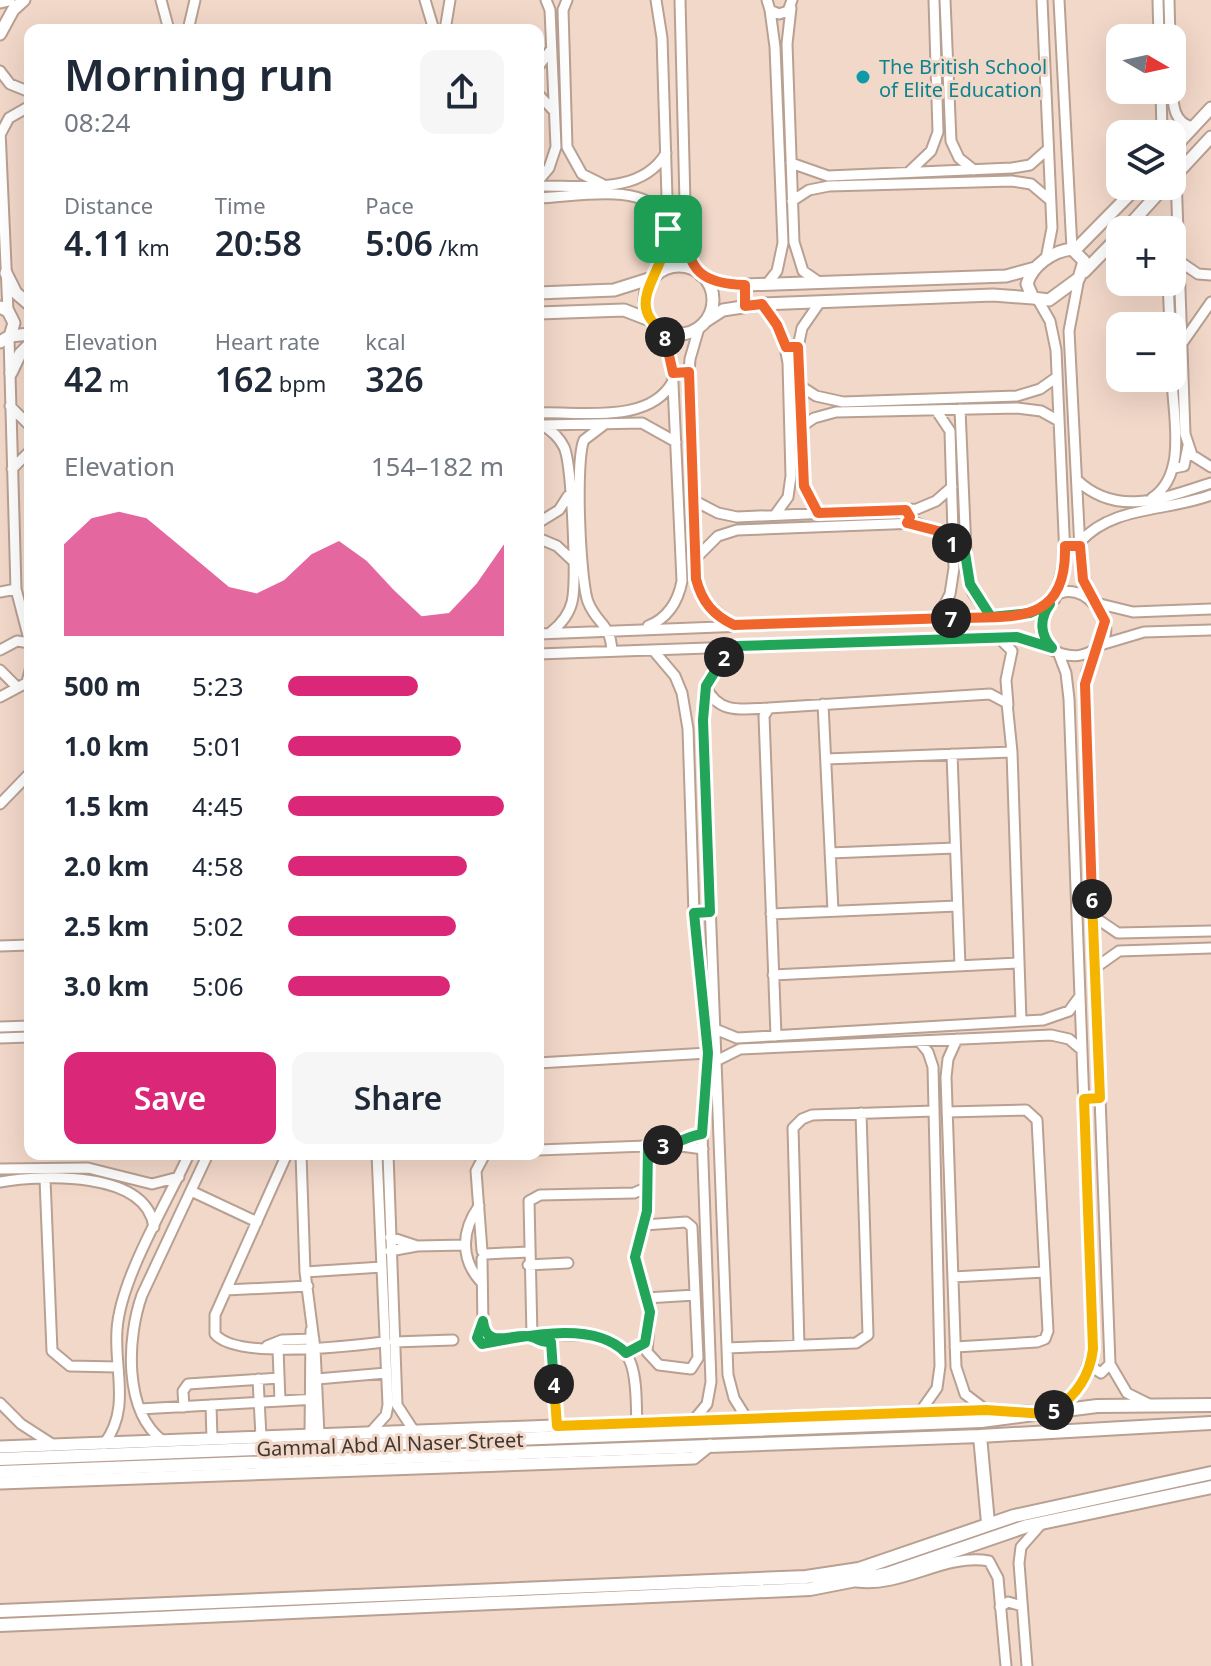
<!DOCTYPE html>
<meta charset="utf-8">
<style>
:root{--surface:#fff;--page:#f6f6f7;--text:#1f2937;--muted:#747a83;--accent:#db2777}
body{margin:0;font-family:"Noto Sans",sans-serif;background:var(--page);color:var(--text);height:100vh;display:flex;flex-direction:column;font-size:30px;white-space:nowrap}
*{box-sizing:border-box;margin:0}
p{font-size:26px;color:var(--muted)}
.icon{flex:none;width:44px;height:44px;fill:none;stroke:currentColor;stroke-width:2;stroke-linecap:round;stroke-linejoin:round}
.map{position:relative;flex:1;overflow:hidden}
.drawer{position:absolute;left:24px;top:24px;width:520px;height:1136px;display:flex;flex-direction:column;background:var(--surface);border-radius:16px;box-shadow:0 8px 32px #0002}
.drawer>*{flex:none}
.needle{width:52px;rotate:99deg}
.tools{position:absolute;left:1106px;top:24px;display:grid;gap:16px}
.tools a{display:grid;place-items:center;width:80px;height:80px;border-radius:16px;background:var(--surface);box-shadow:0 8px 32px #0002;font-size:40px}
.pin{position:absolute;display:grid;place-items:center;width:68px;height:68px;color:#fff;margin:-34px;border-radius:16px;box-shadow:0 4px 12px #0006}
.km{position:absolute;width:40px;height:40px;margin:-20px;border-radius:50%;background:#222;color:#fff;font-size:22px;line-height:40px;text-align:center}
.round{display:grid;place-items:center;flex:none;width:84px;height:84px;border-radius:16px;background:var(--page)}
.summary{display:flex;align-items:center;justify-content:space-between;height:136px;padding:0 40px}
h1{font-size:44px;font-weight:600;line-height:60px}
.metrics{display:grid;grid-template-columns:repeat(3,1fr);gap:12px;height:136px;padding:8px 40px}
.metrics div{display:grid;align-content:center}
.metrics b{font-size:34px;font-weight:600}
.metrics small{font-size:22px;font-weight:400}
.metrics p{font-size:22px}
.chart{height:224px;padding:16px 40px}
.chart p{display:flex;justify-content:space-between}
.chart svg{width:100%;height:144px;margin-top:8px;fill:var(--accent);opacity:.7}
.cta{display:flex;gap:16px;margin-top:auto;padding:16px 40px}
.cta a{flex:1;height:92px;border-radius:16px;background:var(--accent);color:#fff;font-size:32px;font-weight:600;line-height:92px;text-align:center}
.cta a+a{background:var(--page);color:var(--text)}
ul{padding:0 40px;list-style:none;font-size:26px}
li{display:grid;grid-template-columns:128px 96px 1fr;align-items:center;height:60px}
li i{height:20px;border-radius:10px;background:var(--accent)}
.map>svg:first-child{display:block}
</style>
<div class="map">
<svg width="1211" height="1666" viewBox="0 0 1211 1666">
<rect width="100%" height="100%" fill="#f2d8c9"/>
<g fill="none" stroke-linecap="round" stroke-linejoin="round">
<defs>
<path id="minor" d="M 161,0 L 169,30
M 425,0 L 434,30
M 567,0 L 563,10 L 567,147 L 582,174 L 602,184
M 656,0 L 662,38 L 668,229 L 666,253 L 658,273
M 680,0 L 686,243 L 687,254 L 699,273
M 767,0 L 770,10 L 779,14 L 788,11 L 792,0
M 945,0 L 951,141 L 959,158 L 974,170
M 1042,0 L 1052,228 L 1046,259
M 1059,0 L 1072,249
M 1158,0 L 1159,38
M 1169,0 L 1170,38
M 791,8 L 787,44 L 794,242 L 803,271 L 819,282
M 188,30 L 195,0
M 445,30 L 450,0
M 538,67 L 550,51
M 0,71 L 10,84 L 30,92
M 1172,82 C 1173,99 1171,123 1193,127
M 1161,90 L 1162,134
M 538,94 L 554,111
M 0,130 L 8,311
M 0,135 L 9,118 L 30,106
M 791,163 L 828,176 L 1012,168 L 1030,165 L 1048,149
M 909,172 L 931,151 L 938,132 L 934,0
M 1176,175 L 1185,434 L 1192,455 L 1211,467
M 538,181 L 549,168 L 556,147 L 550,10 L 546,0
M 538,186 C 582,185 641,196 666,153
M 538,198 C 577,197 641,181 667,217
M 792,201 L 809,190 L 829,186 L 1012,181 L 1031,184 L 1050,200
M 1179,261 L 1198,274 L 1211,275
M 1079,278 L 1069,331 L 1081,569 L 1092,598
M 1168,282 L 1170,326
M 767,284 L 777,271 L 783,243 L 775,47 L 770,10
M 1038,300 L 1050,321 L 1056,350 L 1065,557 L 1055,599
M 762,304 L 783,336 L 788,363 L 791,476 L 788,497 L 775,515
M 699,328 L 690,359 L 688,385 L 696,579 L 705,602 L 731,624
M 9,338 L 16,589 L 30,643
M 1183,342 L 1211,302
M 799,385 L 816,396 L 843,402 L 1017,396 L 1040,389 L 1057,377
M 10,406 L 30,426
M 960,409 L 967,575 L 973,593 L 991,617
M 936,410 L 950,431 L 954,568 L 950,594 L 938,618
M 538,413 C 580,411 650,425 673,381
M 605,424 L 584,440 C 575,460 580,580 588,602 C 598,626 610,622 612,651
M 542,425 C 551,430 559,437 564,447 C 572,464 577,582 572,602 C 569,615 561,624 551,632
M 545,425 L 642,423 L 676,442
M 801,427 L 814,418 L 836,412 L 1017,408 L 1041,411 L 1059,421
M 1174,468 L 1184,466 L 1188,446
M 12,469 L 30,451
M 1077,480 C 1117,518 1164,498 1211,483
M 1152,498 C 1188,474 1173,416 1172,378
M 693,500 L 718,513 L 737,517 L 917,509 L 936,501 L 952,487
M 818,513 L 804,486 L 798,347 L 802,328 L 820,302
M 538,523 L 559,510 L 568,496
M 538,538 L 557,546 L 572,560
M 1080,542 C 1113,505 1167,512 1211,495
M 695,559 L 718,536 L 737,530 L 917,523 L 938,531 L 953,544
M 0,592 L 16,589
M 1096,603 L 1133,612 L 1211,609
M 648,626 C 668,618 678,602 682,581 L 672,362 L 662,330
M 538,634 L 1008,616 L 1030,613 L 1047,605
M 1000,639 L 1012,651 L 1006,680 L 1008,705
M 737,646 L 709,678 L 703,720 L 728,1375 L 734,1398 L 747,1419
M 1097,646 L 1144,632 L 1211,630
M 1096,647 L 1087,671 L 1085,697 L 1110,1364 L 1127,1393 L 1147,1403
M 0,650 L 17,641 L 30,643
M 653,650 L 675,676 L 682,693 L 688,729 L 694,913 L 708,1053 L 702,1134 L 711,1382 L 707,1404 L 693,1421
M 538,654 L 1017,637 C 1037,640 1061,660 1081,655 C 1146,639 1065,551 1044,614 C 1039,627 1044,639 1052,648
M 0,670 L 17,687
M 27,682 L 30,670
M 706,687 C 719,715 743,709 769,708
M 0,697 L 30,681
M 823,704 L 833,911
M 952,754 L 960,966
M 826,759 L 1012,752
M 0,804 L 30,773
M 830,853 L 955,848
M 771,914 L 957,906
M 1093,916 L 1118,933 L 1211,931
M 0,946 L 30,945
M 1095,968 L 1119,951 L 1211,948
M 773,975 L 1019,963
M 0,1027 L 30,1026
M 715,1029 L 737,1038 L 1043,1020 L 1069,1011 L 1080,996
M 776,1036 L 764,716 L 769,708 L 990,694 L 1007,703 L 1012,752 L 1021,1021
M 0,1038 L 30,1037
M 957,1039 L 948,1059 L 946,1077 L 956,1367 L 965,1394 L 986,1410
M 919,1041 L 928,1052 L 933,1067 L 940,1366 L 937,1388 L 920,1412
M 716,1061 L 740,1049 L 1051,1035 L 1069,1039 L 1082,1050
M 538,1063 L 708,1053
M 947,1112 L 1026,1110 L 1037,1120 L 1048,1331 L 1045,1339 L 1037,1342 L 955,1347
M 674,1145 L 684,1138 L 702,1134
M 538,1150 L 674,1145 L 703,1149
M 287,1154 L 215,1315 L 215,1334 C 236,1360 351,1346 384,1342
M 301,1154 L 305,1272 L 315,1349 L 319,1435
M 388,1154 L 397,1405 L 414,1431
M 0,1169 L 88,1168 L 152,1184 L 179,1177
M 45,1179 L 52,1351 L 70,1366 L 117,1367
M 0,1182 C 42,1175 146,1170 154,1227
M 191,1191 L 257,1222
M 479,1206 C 461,1231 460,1260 482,1283
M 644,1225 L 635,1257 L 650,1312 L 647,1352 L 659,1365 L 691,1369 L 698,1358 L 692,1227 L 686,1222 L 644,1225 L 648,1205 L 648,1146
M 390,1237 L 417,1246
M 390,1251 L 417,1246 L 465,1245
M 482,1251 L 476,1171 L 485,1154
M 486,1254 L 528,1252
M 482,1259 L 483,1326 C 494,1354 533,1329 554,1334
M 528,1265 L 568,1263
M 305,1272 L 382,1267
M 953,1277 L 1045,1272
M 226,1290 L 308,1286
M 646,1298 L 695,1295
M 482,1325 L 478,1336 L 480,1343 L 497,1339
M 532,1336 L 529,1201 L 540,1195 L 634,1193 L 648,1187
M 394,1342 L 453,1340
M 799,1345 L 793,1128 L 802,1119 L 812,1115 L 934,1111
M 267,1346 L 282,1340 L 314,1339
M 727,1348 L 856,1343 L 868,1335 L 861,1113
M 278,1349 L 280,1401
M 1091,1362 L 1093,1368 L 1101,1373 L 1110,1364
M 258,1379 L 261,1437
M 317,1379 L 386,1373
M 0,1403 L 21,1424 L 52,1444
M 211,1405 L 212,1439
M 184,1407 L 183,1391 L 188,1384 L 279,1378
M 140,1409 L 317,1399
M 1055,1409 L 1081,1385 L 1093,1349 L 1069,699 L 1066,673 L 1058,652
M 557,1426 L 551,1342 L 556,1334 C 571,1336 587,1334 601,1337 C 641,1346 635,1392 637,1423
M 370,1433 L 386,1415 L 388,1405 L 377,1154
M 310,1435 L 311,1330
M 163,1441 C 123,1411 127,1337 142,1295 L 208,1154
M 104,1444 C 131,1409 114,1370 117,1330 C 120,1279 167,1203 189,1154
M 857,1582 C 903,1588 944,1553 989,1561 L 998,1578 L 1006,1666
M 1000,1607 L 1008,1602 L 1022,1606
M 1027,1666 L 1019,1563 L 1021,1547 L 1043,1522"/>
<path id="tertiary" d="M 0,2 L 9,0
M 0,34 L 13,10 L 24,0
M 1172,150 L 1211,108
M 1172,179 L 1211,137
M 1125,230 L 1165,186
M 1072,249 L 1084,261 L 1079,278 L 1049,300 L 1033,298 L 1027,284 C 1032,265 1053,251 1072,249 Z
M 1075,250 L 1138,186
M645 300a34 34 0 1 1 68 0a34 34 0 1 1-68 0Z
M 1084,272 L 1120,235
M 6,273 L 16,293 L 30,305
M 701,275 L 723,283 L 745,285 L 1006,276 L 1035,268
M 538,293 L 614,290 L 652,278
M 0,307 L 8,311 L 14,323 L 10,336 L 0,342
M 538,313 L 624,310 L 650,320
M 706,321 L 723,310 L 762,304 L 993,295 L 1033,298
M 10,336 L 30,334
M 11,373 L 20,354 L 30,344
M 0,1447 L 920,1412 L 1028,1412
M 0,1483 L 694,1458 L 710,1445"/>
<path id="secondary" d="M 787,1417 L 804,1427
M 980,1436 L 988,1523
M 0,1459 L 981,1421 L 1097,1406 L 1211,1405
M 0,1472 L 980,1436 L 1211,1423
M 0,1611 L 806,1577 L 859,1569 L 1014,1516 L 1211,1473
M 0,1625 L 810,1589 L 887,1574 L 1027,1526 L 1211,1487"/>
</defs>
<use href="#minor" stroke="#b8a092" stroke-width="13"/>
<use href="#tertiary" stroke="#b8a092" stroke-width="15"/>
<use href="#secondary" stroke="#b8a092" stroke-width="16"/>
<use href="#minor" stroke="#fff" stroke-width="9"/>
<use href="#tertiary" stroke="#fff" stroke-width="11"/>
<use href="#secondary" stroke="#fff" stroke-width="12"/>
</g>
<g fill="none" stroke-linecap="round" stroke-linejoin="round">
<defs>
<path id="split-1" d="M 668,229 L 674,232 L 685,229 C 687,271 703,284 745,285 L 745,306 L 762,304 L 777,325 L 786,347 L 798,347 L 804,486 L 818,513 L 906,510 L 910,517 L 907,523 L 938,531 L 952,543"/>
<path id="split-2" d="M 724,657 L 737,646 L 1017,637 L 1052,648 C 1040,635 1039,619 1050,604 L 1030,613 L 991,617 L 970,584 L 965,553 L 953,554 L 952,543"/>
<path id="split-3" d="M 663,1145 C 677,1145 687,1136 702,1134 L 708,1053 L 694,913 L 710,912 L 703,720 L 706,686 L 724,657"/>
<path id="split-4" d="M 554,1384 L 551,1342 C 540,1343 541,1340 532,1337 C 515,1331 486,1352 483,1321 L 477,1338 L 482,1344 C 521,1337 594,1319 626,1353 L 645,1343 L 650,1312 L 635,1257 L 647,1211 L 648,1146 L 663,1145"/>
<path id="split-5" d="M 554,1384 L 557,1426 L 986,1410 L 1045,1414 L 1054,1410"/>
<path id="split-6" d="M 1054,1410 C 1076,1396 1090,1375 1093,1349 L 1084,1099 L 1100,1098 L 1092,899"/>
<path id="split-7" d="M 951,618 C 1012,616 1067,627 1065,546 L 1080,546 L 1083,580 L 1105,621 L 1085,684 L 1092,899"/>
<path id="split-8" d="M 665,337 L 673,373 L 689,372 L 696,579 C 702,602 713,615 734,625 L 951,618"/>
<path id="split-9" d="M 665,337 C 660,327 650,323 647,312 C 639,289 668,262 668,229"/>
</defs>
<use href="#split-1" stroke="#fff" stroke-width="16"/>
<use href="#split-2" stroke="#fff" stroke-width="16"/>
<use href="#split-3" stroke="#fff" stroke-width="16"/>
<use href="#split-4" stroke="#fff" stroke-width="16"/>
<use href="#split-5" stroke="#fff" stroke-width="16"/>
<use href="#split-6" stroke="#fff" stroke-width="16"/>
<use href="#split-7" stroke="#fff" stroke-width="16"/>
<use href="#split-8" stroke="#fff" stroke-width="16"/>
<use href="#split-9" stroke="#fff" stroke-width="16"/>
<use href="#split-1" stroke="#f0652b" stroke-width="10"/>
<use href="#split-2" stroke="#22a559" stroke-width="10"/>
<use href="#split-3" stroke="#22a559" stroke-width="10"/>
<use href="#split-4" stroke="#22a559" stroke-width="10"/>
<use href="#split-5" stroke="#f5b400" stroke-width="10"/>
<use href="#split-6" stroke="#f5b400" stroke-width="10"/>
<use href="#split-7" stroke="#f0652b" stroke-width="10"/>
<use href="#split-8" stroke="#f0652b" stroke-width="10"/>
<use href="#split-9" stroke="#f5b400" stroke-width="10"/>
</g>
<circle fill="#0f9aa8" stroke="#f2d8c9" stroke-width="3" cx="863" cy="77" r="8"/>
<g text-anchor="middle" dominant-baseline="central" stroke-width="6" stroke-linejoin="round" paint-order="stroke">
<g font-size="20" fill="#0d838f" stroke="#f2d8c9" text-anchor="start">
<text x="879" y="66">The British School<tspan x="879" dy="23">of Elite Education</tspan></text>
</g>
<g font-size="20" fill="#413731" stroke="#f2d8c9">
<text transform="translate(390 1444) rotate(-2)">Gammal Abd Al Naser Street</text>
</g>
</g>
</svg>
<div class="tools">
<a><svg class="needle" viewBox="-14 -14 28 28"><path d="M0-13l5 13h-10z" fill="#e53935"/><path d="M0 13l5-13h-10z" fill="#747a83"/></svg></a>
<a><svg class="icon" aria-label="layers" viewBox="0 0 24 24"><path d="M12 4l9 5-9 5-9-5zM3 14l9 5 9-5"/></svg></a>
<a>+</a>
<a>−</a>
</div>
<div class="pin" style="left:668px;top:229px;background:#1e9e55"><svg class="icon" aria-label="arrive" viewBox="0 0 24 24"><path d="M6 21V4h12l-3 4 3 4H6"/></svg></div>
<b class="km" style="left:952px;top:543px">1</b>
<b class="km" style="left:724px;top:657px">2</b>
<b class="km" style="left:663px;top:1145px">3</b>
<b class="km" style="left:554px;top:1384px">4</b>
<b class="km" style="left:1054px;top:1410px">5</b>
<b class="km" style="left:1092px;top:899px">6</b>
<b class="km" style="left:951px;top:618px">7</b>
<b class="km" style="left:665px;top:337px">8</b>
<section class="drawer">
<div class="summary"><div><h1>Morning run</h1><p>08:24</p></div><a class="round"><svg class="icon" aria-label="share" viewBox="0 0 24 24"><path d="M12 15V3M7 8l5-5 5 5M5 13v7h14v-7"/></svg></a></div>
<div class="metrics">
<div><p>Distance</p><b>4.11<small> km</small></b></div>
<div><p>Time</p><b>20:58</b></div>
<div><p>Pace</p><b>5:06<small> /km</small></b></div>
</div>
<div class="metrics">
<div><p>Elevation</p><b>42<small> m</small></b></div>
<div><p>Heart rate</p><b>162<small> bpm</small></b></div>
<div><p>kcal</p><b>326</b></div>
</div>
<div class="chart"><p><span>Elevation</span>154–182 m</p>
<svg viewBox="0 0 160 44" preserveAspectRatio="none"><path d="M0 44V16L10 8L20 6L30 8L40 15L50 22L60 29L70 31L80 27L90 19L100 15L110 21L120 30L130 38L140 37L150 28L160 16V44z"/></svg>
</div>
<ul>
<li><b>500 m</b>5:23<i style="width:60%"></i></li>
<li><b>1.0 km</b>5:01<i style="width:80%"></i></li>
<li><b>1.5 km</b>4:45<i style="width:100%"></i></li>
<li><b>2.0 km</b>4:58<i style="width:83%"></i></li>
<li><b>2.5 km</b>5:02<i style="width:78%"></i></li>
<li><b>3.0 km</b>5:06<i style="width:75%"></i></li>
</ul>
<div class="cta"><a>Save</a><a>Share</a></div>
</section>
</div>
